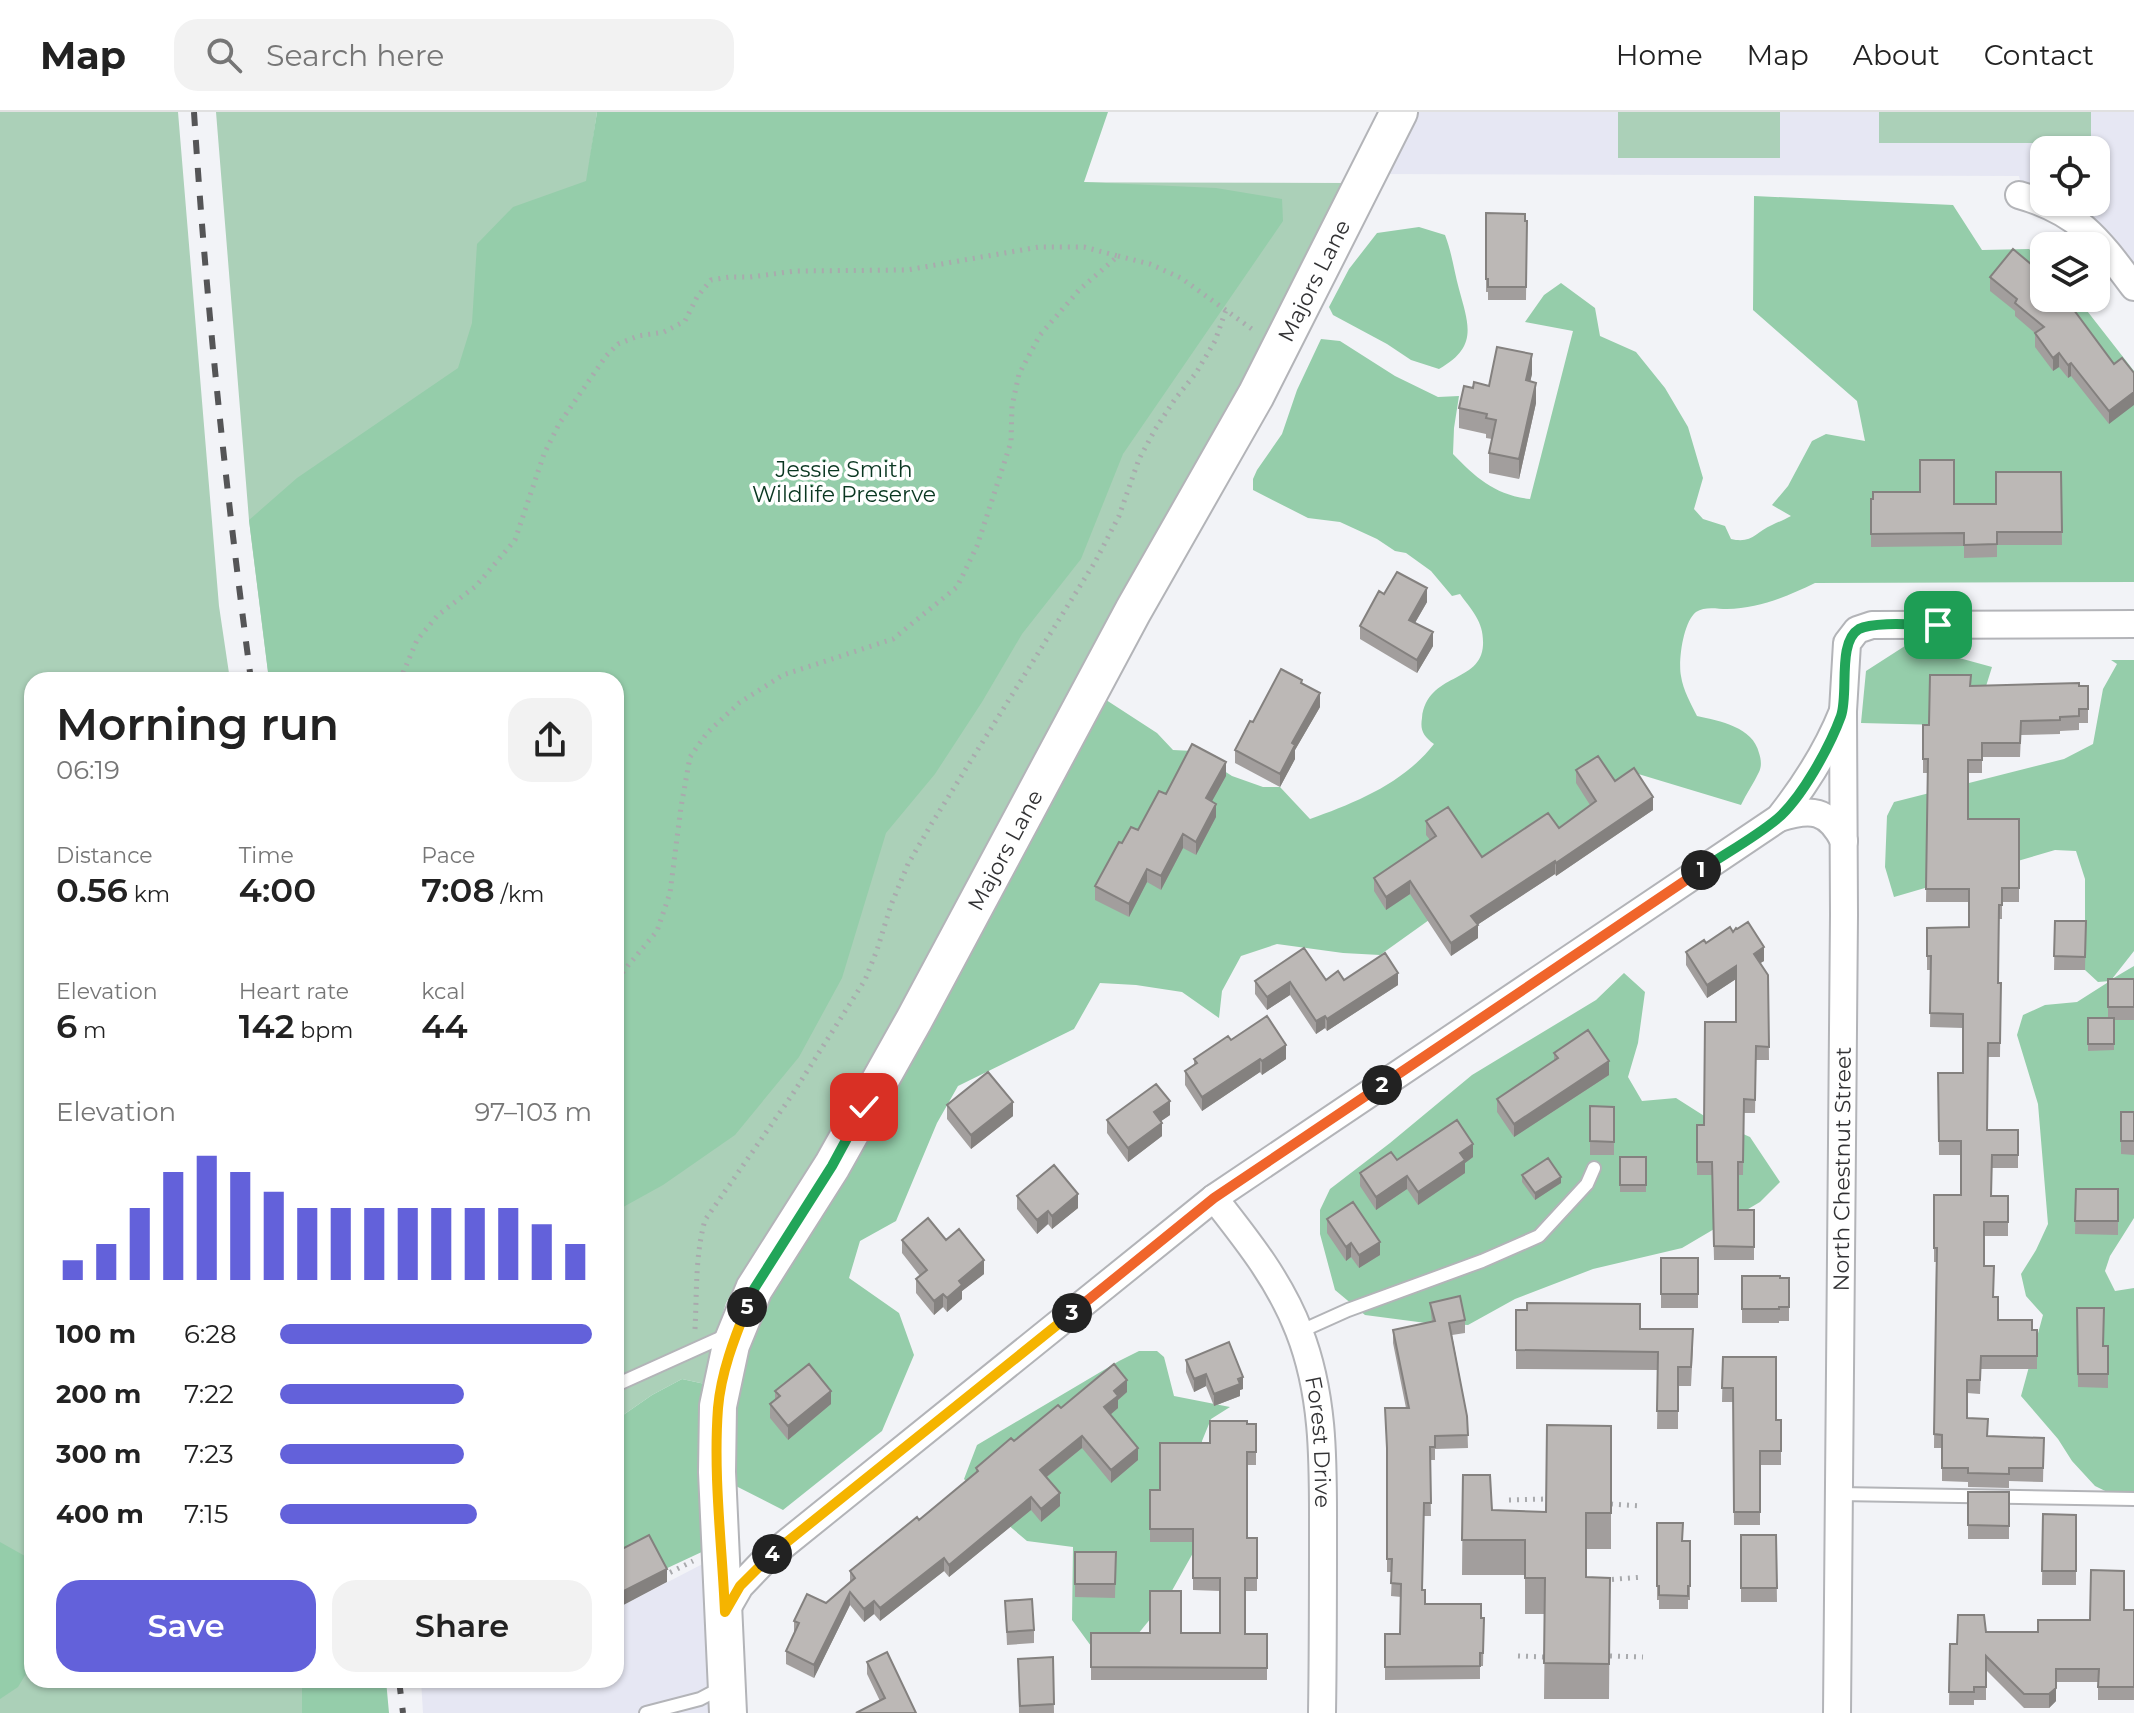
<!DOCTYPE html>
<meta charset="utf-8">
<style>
:root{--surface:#fff;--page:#f2f2f2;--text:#222;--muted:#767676;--line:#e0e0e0;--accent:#6361da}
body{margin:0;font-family:Montserrat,sans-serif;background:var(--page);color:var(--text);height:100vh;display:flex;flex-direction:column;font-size:30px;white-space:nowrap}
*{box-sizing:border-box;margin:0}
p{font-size:26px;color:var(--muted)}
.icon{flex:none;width:44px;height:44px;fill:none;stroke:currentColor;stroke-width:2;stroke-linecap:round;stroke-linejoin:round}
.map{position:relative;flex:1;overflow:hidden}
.sheet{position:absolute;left:24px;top:560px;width:600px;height:1016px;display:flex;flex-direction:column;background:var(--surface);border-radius:24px;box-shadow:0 2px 6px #0004}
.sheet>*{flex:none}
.tools{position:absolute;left:2030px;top:24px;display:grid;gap:16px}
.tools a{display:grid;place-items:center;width:80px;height:80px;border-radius:16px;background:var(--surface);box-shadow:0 2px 6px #0004;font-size:40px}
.pin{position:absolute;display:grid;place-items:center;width:68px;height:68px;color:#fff;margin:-34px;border-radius:16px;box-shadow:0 4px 12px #0006}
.km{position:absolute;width:40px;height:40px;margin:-20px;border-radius:50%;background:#222;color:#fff;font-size:22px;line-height:40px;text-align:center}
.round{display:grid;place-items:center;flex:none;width:84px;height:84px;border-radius:24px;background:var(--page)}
.summary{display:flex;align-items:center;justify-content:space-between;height:136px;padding:0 32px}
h1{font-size:44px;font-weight:600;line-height:60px}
.stats{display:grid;grid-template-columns:repeat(3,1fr);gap:12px;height:136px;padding:8px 32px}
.stats div{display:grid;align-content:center}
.stats b{font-size:34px;font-weight:600}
.stats small{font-size:22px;font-weight:400}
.stats p{font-size:22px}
.chart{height:224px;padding:16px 32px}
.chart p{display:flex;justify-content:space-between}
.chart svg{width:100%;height:144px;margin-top:8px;stroke:var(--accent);stroke-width:6}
.button{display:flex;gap:16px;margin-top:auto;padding:16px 32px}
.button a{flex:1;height:92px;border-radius:24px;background:var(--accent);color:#fff;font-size:32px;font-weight:600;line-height:92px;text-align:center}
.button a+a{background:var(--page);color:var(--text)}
ul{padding:0 32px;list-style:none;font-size:26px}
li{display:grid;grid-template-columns:128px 96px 1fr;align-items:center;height:60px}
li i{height:20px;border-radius:10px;background:var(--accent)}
header{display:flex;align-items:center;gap:48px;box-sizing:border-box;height:112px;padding:0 40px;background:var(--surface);border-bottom:2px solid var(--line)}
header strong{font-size:38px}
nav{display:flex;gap:44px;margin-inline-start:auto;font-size:28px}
.search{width:560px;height:72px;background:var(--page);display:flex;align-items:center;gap:20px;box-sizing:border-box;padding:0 28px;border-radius:24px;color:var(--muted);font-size:30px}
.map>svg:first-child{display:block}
</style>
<header>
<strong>Map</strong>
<div class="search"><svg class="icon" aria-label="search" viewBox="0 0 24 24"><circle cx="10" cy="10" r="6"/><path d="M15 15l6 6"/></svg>Search here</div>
<nav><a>Home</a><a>Map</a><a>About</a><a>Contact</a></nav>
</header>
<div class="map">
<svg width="2134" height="1601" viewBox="0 0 2134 1601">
<rect width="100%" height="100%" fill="#f2f3f7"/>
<path fill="#e6e7f3" d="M 1411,0 L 2134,0 L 2134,153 L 2110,122 L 2082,98 L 2069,90 L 2096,90 L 2096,38 L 2044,38 L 2044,78 L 2021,73 L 2019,64 L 1380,62 Z
M 716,1445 L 722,1601 L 423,1601 L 421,1568 L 616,1568 L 616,1497 Z"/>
<path fill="#abd0b8" d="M 0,0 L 178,0 L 219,494 L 230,568 L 32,568 L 32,1568 L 302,1568 L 302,1601 L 0,1601 Z
M 216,0 L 597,0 L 587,69 L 1349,71 L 1243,269 L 1142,449 L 884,926 L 809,1058 L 767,1121 L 726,1191 L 715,1228 L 705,1272 L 682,1267 L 652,1283 L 616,1308 L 616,568 L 269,568 L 249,408 Z
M 1618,0 L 1780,0 L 1780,46 L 1618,46 Z
M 1879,0 L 2091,0 L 2091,31 L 1879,31 Z"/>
<path fill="#95cdaa" d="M 597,0 L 1108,0 L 1084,70 L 1216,76 L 1282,87 L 1283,109 L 1123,342 L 1081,447 L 1022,522 L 982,590 L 935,662 L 886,721 L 842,866 L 799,945 L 735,1023 L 663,1073 L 616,1099 L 616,568 L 269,568 L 249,408 L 297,366 L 458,256 L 472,211 L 477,132 L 513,95 L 586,69 Z
M 1754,84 L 1953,93 L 1982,138 L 2029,137 L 2044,150 L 2044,186 L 2077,186 L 2134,259 L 2134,470 L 1815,471 C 1786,485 1759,496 1727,497 C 1717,497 1705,494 1696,500 C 1683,510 1678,550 1681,564 C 1683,578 1691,592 1697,604 C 1720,609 1753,615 1759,641 C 1761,647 1762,654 1759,660 C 1754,671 1746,682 1741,693 L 1635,661 L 1380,843 L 1343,841 L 1277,832 L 1241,844 L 1222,879 L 1219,906 L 1182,880 L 1136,873 L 1100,871 L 1074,917 L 958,974 L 937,1011 L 896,1109 L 860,1129 L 849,1166 L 899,1201 L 914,1243 L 882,1319 L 783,1398 L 726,1369 L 743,1233 L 1100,584 L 1157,621 L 1173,638 L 1193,639 L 1232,664 L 1263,675 L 1280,675 L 1310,707 C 1355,691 1404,671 1434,632 C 1423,624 1420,618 1422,606 C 1427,560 1481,572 1483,533 C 1484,510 1473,500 1460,482 L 1452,484 L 1431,459 L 1406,441 L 1395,439 L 1377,427 L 1340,410 L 1308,406 L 1253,378 L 1253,367 L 1257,358 L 1282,322 L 1297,278 L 1321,227 L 1340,229 L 1395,264 L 1438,285 L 1459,284 L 1454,316 L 1453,342 C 1476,366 1495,383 1530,387 L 1573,219 L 1525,210 L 1544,183 L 1561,171 L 1595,196 L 1600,224 L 1636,240 L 1665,276 L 1688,315 L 1703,366 L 1694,397 L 1703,407 L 1725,414 L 1731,427 C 1752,432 1756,420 1772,413 C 1778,410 1784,408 1791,404 L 1772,393 L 1788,374 L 1812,329 L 1826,322 L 1865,329 L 1857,289 L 1753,198 Z
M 1419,115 L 1445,123 C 1452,141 1454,159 1459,177 C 1469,214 1478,235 1439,257 L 1411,248 L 1387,232 L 1333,203 L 1329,195 L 1349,157 L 1377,121 Z
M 1908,532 L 1992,555 L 1982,587 L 1982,614 L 1861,611 L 1866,559 Z
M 2111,548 L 2134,548 L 2134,839 L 2112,867 L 2134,854 L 2134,1106 L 2110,1144 L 2105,1159 L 2115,1179 L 2134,1176 L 2134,1393 L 2095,1374 L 2072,1349 L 2058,1327 L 2021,1284 L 2043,1203 L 2026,1184 L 2021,1162 L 2036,1138 L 2048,1112 L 2038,992 L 2017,923 L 2023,903 L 2045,893 L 2077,890 L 2110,869 L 2098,870 L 2085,858 L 2085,767 L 2076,739 L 2055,738 L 1894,785 L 1885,755 L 1887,704 L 1894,690 L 2064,647 L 2093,632 L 2103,577 L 2117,552 Z
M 1624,861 L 1645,880 L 1638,931 L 1628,965 L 1642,989 L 1676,986 L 1709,1007 L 1750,1025 L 1780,1070 L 1760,1090 L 1682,1136 L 1593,1157 L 1515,1187 L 1468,1213 L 1426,1211 L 1365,1203 L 1335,1178 L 1320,1122 L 1320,1098 L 1330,1077 L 1390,1031 L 1472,963 L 1596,888 Z
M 1139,1239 L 1157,1239 L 1164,1245 L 1174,1284 L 1230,1295 L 1211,1307 L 1202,1329 L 1204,1369 L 1203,1423 L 1169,1484 L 1138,1522 L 1091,1534 L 1072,1508 L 1073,1435 L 1027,1429 L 1000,1406 L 964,1367 L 977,1333 L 1119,1249 Z
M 682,1267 L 705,1272 L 706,1438 L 661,1459 L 616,1454 L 616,1308 L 652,1283 Z
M 0,1430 L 32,1448 L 32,1552 L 18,1575 L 0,1587 Z
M 302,1568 L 386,1568 L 389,1601 L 302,1601 Z"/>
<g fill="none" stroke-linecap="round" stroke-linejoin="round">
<defs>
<path id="lane" d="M 1299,1220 L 1348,1198 L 1482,1149 L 1539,1124 L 1587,1072 L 1594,1056
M 616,1273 L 727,1223
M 1839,1382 L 2134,1387
M 646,1601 L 700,1587 L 721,1576"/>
<g id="street">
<path d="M 2019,83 C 2079,100 2098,127 2134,175"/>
<path d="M 1779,706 C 1811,696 1828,697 1844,729"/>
<path id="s1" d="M 1214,1086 C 1247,1128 1280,1169 1299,1219 C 1325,1285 1323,1355 1323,1424 C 1323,1483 1323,1542 1322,1601"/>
<path d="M 725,1500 L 740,1474 L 764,1449 L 1214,1086 L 1779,706 C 1806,672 1827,639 1843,599"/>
<path id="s2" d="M 1837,1601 L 1844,803 L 1843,599 L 1847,531 L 1857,518 L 1872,513 L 2134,512"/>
</g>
<g id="secondary">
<path id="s3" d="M 728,1601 L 717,1360 L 718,1294 L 731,1233 L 754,1177 L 832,1054 L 914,908 L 1133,499 L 1256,283 L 1399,0"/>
</g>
</defs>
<use href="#lane" stroke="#b3b4b8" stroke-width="16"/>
<use href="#street" stroke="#b3b4b8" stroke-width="30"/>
<use href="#secondary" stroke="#b3b4b8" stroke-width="40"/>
<path stroke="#a9aaad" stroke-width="5" stroke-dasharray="2 6" stroke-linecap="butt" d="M 1118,144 L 1150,152 L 1181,166 L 1256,220
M 400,568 L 417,528 L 438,503 L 476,474 L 515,428 L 544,342 L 559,312 L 606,244 L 618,232 L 638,224 L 664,220 L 685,209 L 697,185 L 711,168 L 730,165 L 750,165 L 796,159 L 907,158 L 1039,135 L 1084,135 L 1118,144 L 1080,177 L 1040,223 L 1019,262 L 1012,294 L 1011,330 L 977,434 L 957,475 L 893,527 L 783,563 L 739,591 L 707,621 L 690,645 L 681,695 L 670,781 L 657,819 L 616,868
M 695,1217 C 697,1180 695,1144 705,1108 L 792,983 L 865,868 L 877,838 L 891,793 L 908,752 L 932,711 L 1095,450 L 1119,404 L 1139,347 L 1156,316 L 1175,287 L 1196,261 L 1215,229 L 1226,198
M 1509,1388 L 1546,1387
M 1611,1392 L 1642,1394
M 663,1464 L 693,1449
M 1604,1468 L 1643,1465
M 1518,1544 L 1545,1545
M 1610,1544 L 1643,1545"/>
<use href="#lane" stroke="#fff" stroke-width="12"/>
<use href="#street" stroke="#fff" stroke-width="26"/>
<use href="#secondary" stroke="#fff" stroke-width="36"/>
<path stroke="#555557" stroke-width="6" stroke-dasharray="14 14" stroke-linecap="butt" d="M 194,0 C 206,190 226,379 251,568
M 399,1568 L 403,1601"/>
</g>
<path fill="#a29e9d" d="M 1486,101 L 1527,109 L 1526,188 L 1488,188 L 1488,180 L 1486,180 Z
M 1990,165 L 2114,252 L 2109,312 L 2071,264 L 2068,266 L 2059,255 L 2053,259 L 2035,235 L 2035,221 L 2015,204 L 2015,199 L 1990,179 Z
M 1532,262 L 1530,269 L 1536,291 L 1519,367 L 1489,361 L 1489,341 L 1492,327 L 1486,326 L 1486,322 L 1459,316 L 1459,296 L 1473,276 L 1489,274 Z
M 2061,360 L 2062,433 L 1997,433 L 1997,445 L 1964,446 L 1964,434 L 1871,435 L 1871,387 L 1954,392 L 1996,392 Z
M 1384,482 L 1427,490 L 1415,511 L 1433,534 L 1417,561 L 1360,527 L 1360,514 Z
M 1302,572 L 1320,595 L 1295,638 L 1295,647 L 1280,675 L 1235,651 L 1235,638 L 1253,610 Z
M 1970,574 L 2088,574 L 2088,611 L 2079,611 L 2079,618 L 2060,619 L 2060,622 L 2021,623 L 2020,645 L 1982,645 L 1982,661 L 1968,661 L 1968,707 L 2019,707 L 2019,790 L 2002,790 L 2002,807 L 1999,807 L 1998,871 L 2001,871 L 2000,945 L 1988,945 L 1987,1018 L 2018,1018 L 2018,1056 L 1992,1056 L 1992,1084 L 2008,1084 L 2008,1124 L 1984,1124 L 1984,1154 L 1993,1185 L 1998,1208 L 2032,1218 L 2037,1218 L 2037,1257 L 1981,1257 L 1980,1282 L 1967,1281 L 1967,1306 L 1988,1324 L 2044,1326 L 2043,1370 L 2009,1369 L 2009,1376 L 1968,1375 L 1968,1370 L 1942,1369 L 1942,1336 L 1934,1336 L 1936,1150 L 1934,1150 L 1934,1083 L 1961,1083 L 1961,1043 L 1939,1043 L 1938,961 L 1963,961 L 1963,916 L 1930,915 L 1931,858 L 1927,858 L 1927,816 L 1969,815 L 1969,790 L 1926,790 L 1928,661 L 1923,661 L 1923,613 L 1929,613 Z
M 1576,658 L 1615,669 L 1653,698 L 1556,764 L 1555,762 L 1477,813 L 1478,826 L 1451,844 L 1410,782 L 1386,798 L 1374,779 L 1374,766 L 1430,728 L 1426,723 L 1426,709 L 1482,745 L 1559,716 L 1590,693 L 1576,671 Z
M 1226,664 L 1212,689 L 1216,705 L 1196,743 L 1183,736 L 1161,778 L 1147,770 L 1129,805 L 1095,788 L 1095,774 L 1122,731 L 1138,718 L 1166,682 Z
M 2055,809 L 2086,809 L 2085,858 L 2054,858 Z
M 1733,820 L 1764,849 L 1760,851 L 1768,863 L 1769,948 L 1756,948 L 1755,1001 L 1744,1001 L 1743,1063 L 1738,1063 L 1738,1098 L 1754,1098 L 1754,1148 L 1714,1148 L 1712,1063 L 1697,1063 L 1697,1013 L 1704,1013 L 1736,910 L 1736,867 L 1707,886 L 1686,853 L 1686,840 Z
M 2108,867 L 2134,867 L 2134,908 L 2114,908 L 2114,938 L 2088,939 L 2088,906 L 2108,906 Z
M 1344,868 L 1398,873 L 1327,919 L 1325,916 L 1316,922 L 1290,883 L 1267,898 L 1255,882 L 1255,869 Z
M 1554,941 L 1609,963 L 1514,1025 L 1497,1000 L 1497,987 L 1554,949 Z
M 1194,947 L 1286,947 L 1262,963 L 1260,960 L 1202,999 L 1185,973 L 1185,959 L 1194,953 Z
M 947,993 L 1013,1004 L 971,1037 L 947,1007 Z
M 1590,994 L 1614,995 L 1614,1043 L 1590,1043 Z
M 2121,1000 L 2134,1000 L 2134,1043 L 2121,1042 Z
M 1170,1003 L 1161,1009 L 1162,1024 L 1128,1050 L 1107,1021 L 1107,1008 Z
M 1473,1045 L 1465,1051 L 1465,1061 L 1418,1093 L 1407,1077 L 1376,1098 L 1360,1074 L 1360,1061 L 1397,1048 Z
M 1620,1045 L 1646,1045 L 1646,1080 L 1620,1080 Z
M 1522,1063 L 1561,1071 L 1535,1088 L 1522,1070 Z
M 2076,1077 L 2118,1077 L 2118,1123 L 2075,1122 Z
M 1017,1084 L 1078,1096 L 1052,1117 L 1048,1112 L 1037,1122 L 1017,1097 Z
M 1327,1107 L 1380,1143 L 1359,1156 L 1351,1145 L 1346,1149 L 1327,1121 Z
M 902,1128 L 946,1128 L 984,1162 L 962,1179 L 962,1187 L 947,1200 L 943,1195 L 934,1203 L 916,1181 L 916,1167 L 920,1164 L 902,1141 Z
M 1661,1146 L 1698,1146 L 1698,1196 L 1661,1196 Z
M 1742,1164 L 1789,1166 L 1789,1209 L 1779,1209 L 1779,1211 L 1742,1211 Z
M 1430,1191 L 1465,1208 L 1465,1221 L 1452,1223 L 1467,1304 L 1468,1336 L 1435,1337 L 1435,1348 L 1430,1348 L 1431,1404 L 1424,1404 L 1422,1478 L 1425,1492 L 1484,1506 L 1483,1554 L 1480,1554 L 1480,1567 L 1385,1568 L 1385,1522 L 1400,1522 L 1401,1485 L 1391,1484 L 1392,1460 L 1387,1460 L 1387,1348 L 1385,1296 L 1406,1296 L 1393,1231 L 1393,1218 L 1432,1210 Z
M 2077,1196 L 2104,1234 L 2108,1234 L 2108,1276 L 2078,1275 Z
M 1516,1198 L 1640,1217 L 1693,1235 L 1691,1274 L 1678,1274 L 1678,1317 L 1657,1317 L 1658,1258 L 1516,1257 Z
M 1723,1245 L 1776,1308 L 1781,1308 L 1781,1353 L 1760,1353 L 1760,1413 L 1734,1413 L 1733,1290 L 1722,1290 Z
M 1186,1248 L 1243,1277 L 1240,1278 L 1240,1284 L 1214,1294 L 1206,1274 L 1194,1280 L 1186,1260 Z
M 775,1279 L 831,1292 L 788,1328 L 770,1306 L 770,1292 L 775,1288 Z
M 1127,1280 L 1118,1288 L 1118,1296 L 1110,1303 L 1138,1348 L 1111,1371 L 1082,1336 L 1047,1365 L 1060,1394 L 1041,1410 L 1031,1398 L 949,1465 L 944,1459 L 880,1509 L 874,1502 L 864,1510 L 850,1493 L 814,1566 L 786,1552 L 786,1539 L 794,1521 L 794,1509 L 826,1491 L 850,1470 L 850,1459 L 919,1408 L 976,1362 L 976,1356 L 1061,1296 Z
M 1247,1312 L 1256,1312 L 1256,1353 L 1247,1353 L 1247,1426 L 1257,1426 L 1257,1479 L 1245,1479 L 1245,1522 L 1267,1522 L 1267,1568 L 1091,1568 L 1091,1521 L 1220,1521 L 1220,1479 L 1193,1478 L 1193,1430 L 1150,1430 L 1150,1378 L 1160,1378 L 1210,1331 Z
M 1611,1314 L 1611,1437 L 1586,1437 L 1586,1465 L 1610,1466 L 1609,1587 L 1544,1587 L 1545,1502 L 1525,1502 L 1525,1463 L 1462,1463 L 1463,1363 L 1492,1398 L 1546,1400 Z
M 1968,1380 L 2009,1380 L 2009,1427 L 1968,1427 Z
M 2043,1402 L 2076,1403 L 2076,1473 L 2042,1473 Z
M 1657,1411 L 1683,1429 L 1690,1429 L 1690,1488 L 1688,1488 L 1688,1497 L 1659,1497 L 1659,1488 L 1657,1488 Z
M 1741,1423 L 1776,1423 L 1777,1490 L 1741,1490 Z
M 1075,1440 L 1116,1440 L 1115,1486 L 1075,1485 Z
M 1005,1489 L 1034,1518 L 1034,1531 L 1007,1533 Z
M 2124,1498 L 2134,1498 L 2134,1588 L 2098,1588 L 2098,1570 L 2056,1570 L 2056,1589 L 2049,1596 L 2024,1596 L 1986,1558 L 1986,1588 L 1974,1588 L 1974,1593 L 1949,1593 L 1950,1532 L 1957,1532 L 1986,1520 L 2038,1520 L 2090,1508 Z
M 1053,1545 L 1054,1601 L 1019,1601 L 1018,1547 Z
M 867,1550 L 916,1601 L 880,1589 L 867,1562 Z"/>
<path fill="#84817f" d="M 2059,241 L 2059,255 L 2053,259 L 2053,246 Z
M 1532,242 L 1532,262 L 1526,289 L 1526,268 Z
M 2071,251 L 2071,264 L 2068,266 L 2068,253 Z
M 1536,271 L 1536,291 L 1519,367 L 1519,347 Z
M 2134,280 L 2134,293 L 2109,312 L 2109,299 Z
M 1427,476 L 1427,490 L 1409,521 L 1409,508 Z
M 1433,520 L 1433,534 L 1417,561 L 1417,548 Z
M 1320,581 L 1320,595 L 1295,638 L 1295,647 L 1280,675 L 1280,662 L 1292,631 Z
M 1226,650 L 1226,664 L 1206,700 L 1206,686 Z
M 1653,685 L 1653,698 L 1556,764 L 1556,751 Z
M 1216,692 L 1216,705 L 1196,743 L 1196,730 Z
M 1183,722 L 1183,736 L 1161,778 L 1161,764 Z
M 1555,749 L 1555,762 L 1471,817 L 1471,804 Z
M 1147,757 L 1147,770 L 1129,805 L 1129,792 Z
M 1410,769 L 1410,782 L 1386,798 L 1386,785 Z
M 1478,813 L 1478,826 L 1451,844 L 1451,831 Z
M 1764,835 L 1764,849 L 1754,855 L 1754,842 Z
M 1736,854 L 1736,867 L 1707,886 L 1707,873 Z
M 1398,861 L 1398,873 L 1327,919 L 1327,907 Z
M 1290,870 L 1290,883 L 1267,898 L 1267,885 Z
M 1325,904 L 1325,916 L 1316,922 L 1316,909 Z
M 1286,933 L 1286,947 L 1262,963 L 1262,949 Z
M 1260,947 L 1260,960 L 1202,999 L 1202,985 Z
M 1609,949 L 1609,963 L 1514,1025 L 1514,1012 Z
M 1170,989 L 1170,1003 L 1154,1014 L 1154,1000 Z
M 1013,990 L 1013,1004 L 971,1037 L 971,1023 Z
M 1162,1011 L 1162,1024 L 1128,1050 L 1128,1036 Z
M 1473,1032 L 1473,1045 L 1465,1051 L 1465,1061 L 1418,1093 L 1418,1080 L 1460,1041 Z
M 1407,1064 L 1407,1077 L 1376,1098 L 1376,1085 Z
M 1561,1065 L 1561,1071 L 1535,1088 L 1535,1081 Z
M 1078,1082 L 1078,1096 L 1052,1117 L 1052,1104 Z
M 1048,1099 L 1048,1112 L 1037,1122 L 1037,1108 Z
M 1380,1130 L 1380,1143 L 1359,1156 L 1359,1143 Z
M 1351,1131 L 1351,1145 L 1346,1149 L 1346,1135 Z
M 984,1148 L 984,1162 L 962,1179 L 962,1187 L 947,1200 L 947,1186 L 959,1169 Z
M 943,1182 L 943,1195 L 934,1203 L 934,1189 Z
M 1206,1262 L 1206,1274 L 1194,1280 L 1194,1267 Z
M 1243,1265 L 1243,1277 L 1240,1278 L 1240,1284 L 1214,1294 L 1214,1282 Z
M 1127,1268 L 1127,1280 L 1118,1288 L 1118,1296 L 1104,1308 L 1104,1295 L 1114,1279 Z
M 831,1279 L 831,1292 L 788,1328 L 788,1314 Z
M 1082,1324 L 1082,1336 L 1040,1370 L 1040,1358 Z
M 1138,1336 L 1138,1348 L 1111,1371 L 1111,1358 Z
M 1060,1381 L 1060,1394 L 1041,1410 L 1041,1397 Z
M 1031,1385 L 1031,1398 L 949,1465 L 949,1453 Z
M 944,1446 L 944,1459 L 880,1509 L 880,1496 Z
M 667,1457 L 667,1470 L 616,1497 L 616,1483 Z
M 850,1480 L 850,1493 L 814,1566 L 814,1553 Z
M 874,1489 L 874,1502 L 864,1510 L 864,1497 Z
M 2056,1576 L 2056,1589 L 2049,1596 L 2049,1582 Z"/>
<path fill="#bcb8b6" stroke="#84817f" stroke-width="2" d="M 1486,101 L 1525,102 L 1525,109 L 1527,109 L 1526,175 L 1488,175 L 1488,167 L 1486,167 Z
M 2013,137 L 2044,163 L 2044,186 L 2065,186 L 2114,252 L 2122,246 L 2134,261 L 2134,280 L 2109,299 L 2071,251 L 2068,253 L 2059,241 L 2053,246 L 2035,221 L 2044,215 L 2015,191 L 2017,187 L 1990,165 Z
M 1497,235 L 1532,242 L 1526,268 L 1536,271 L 1519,347 L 1489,341 L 1496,308 L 1486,306 L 1487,302 L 1459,296 L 1464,274 L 1473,276 L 1474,270 L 1489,274 Z
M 1920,348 L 1954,348 L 1954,392 L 1996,392 L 1996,360 L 2061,360 L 2062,420 L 1997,420 L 1997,432 L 1964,433 L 1964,421 L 1871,422 L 1871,387 L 1873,387 L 1873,380 L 1920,380 Z
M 1397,460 L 1427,476 L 1409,508 L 1433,520 L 1417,548 L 1360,514 L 1379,479 L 1384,482 Z
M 1281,557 L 1302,568 L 1301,571 L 1320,581 L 1292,631 L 1295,633 L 1280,662 L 1235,638 L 1250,609 L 1253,610 Z
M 1930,563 L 1971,563 L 1970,574 L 2079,571 L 2079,574 L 2088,574 L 2088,597 L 2079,597 L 2079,604 L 2060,605 L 2060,608 L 2021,609 L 2020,631 L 1982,631 L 1982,648 L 1968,648 L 1968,707 L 2019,707 L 2019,776 L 2002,776 L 2002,793 L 1999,793 L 1998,871 L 2001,871 L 2000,931 L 1988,931 L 1987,1018 L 2018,1018 L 2018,1043 L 1992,1043 L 1991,1084 L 2008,1084 L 2008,1110 L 1984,1110 L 1984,1154 L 1994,1154 L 1993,1185 L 1998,1185 L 1998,1208 L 2032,1208 L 2032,1218 L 2037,1218 L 2037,1244 L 1981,1244 L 1980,1268 L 1967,1268 L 1967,1306 L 1988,1307 L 1987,1324 L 2044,1326 L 2043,1356 L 2009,1356 L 2009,1362 L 1968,1361 L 1968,1356 L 1942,1356 L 1942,1323 L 1934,1322 L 1937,1136 L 1934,1136 L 1934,1083 L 1961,1083 L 1961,1029 L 1939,1029 L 1938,961 L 1963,961 L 1963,902 L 1930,901 L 1931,844 L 1927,844 L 1927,816 L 1969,815 L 1969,777 L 1926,777 L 1928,647 L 1923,647 L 1923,613 L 1929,613 Z
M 1192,632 L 1226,650 L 1206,686 L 1216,692 L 1196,730 L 1183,722 L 1161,764 L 1147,757 L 1129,792 L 1095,774 L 1119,730 L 1122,731 L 1131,715 L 1138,718 L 1159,679 L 1166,682 Z
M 1598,644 L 1615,669 L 1634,656 L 1653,685 L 1556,751 L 1555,749 L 1471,804 L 1478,813 L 1451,831 L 1410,769 L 1386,785 L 1374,766 L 1436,724 L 1426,709 L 1448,695 L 1482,745 L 1548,701 L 1559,716 L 1596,689 L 1576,658 Z
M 2055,809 L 2086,809 L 2085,845 L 2054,844 Z
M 1748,810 L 1764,835 L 1754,842 L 1768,863 L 1769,935 L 1756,934 L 1755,988 L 1744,987 L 1743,1050 L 1738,1050 L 1738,1098 L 1754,1098 L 1754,1135 L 1714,1134 L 1712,1050 L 1697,1050 L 1697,1013 L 1704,1013 L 1705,910 L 1736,910 L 1736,854 L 1707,873 L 1686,840 L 1704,828 L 1706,831 L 1730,815 L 1733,820 L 1736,816 L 1737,817 Z
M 1304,836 L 1326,868 L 1338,859 L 1344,868 L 1385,841 L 1398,861 L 1327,907 L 1325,904 L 1316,909 L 1290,870 L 1267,885 L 1255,869 Z
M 2108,867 L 2134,867 L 2134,895 L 2108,895 Z
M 1267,904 L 1286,933 L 1262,949 L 1260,947 L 1202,985 L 1185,959 L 1197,951 L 1194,947 L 1228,924 L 1231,928 Z
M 2088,906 L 2114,906 L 2114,932 L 2088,932 Z
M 1588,918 L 1609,949 L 1514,1012 L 1497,987 L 1558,946 L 1554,941 Z
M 988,960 L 1013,990 L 971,1023 L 947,993 Z
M 1156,972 L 1170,989 L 1154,1000 L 1162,1011 L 1128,1036 L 1107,1008 Z
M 1590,994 L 1614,995 L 1614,1030 L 1590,1029 Z
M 2121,1000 L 2134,1000 L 2134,1029 L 2121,1029 Z
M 1457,1008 L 1473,1032 L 1460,1041 L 1465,1048 L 1418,1080 L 1407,1064 L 1376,1085 L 1360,1061 L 1391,1040 L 1397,1048 Z
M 1620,1045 L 1646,1045 L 1646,1073 L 1620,1073 Z
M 1548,1046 L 1561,1065 L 1535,1081 L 1522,1063 Z
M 1054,1053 L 1078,1082 L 1052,1104 L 1048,1099 L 1037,1108 L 1017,1084 Z
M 2076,1077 L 2118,1077 L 2118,1109 L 2075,1109 Z
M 1353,1090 L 1380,1130 L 1359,1143 L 1351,1131 L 1346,1135 L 1327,1107 Z
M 928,1106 L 946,1128 L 959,1117 L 984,1148 L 959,1169 L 962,1173 L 947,1186 L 943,1182 L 934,1189 L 916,1167 L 927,1158 L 902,1128 Z
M 1661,1146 L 1698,1146 L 1698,1182 L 1661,1182 Z
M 1742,1164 L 1780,1164 L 1780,1166 L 1789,1166 L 1789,1195 L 1779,1195 L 1779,1197 L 1742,1197 Z
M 1460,1184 L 1465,1208 L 1449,1211 L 1467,1304 L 1468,1323 L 1435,1324 L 1435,1335 L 1430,1335 L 1431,1391 L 1424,1391 L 1422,1478 L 1425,1478 L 1425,1492 L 1481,1492 L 1481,1506 L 1484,1506 L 1483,1541 L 1480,1541 L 1480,1554 L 1385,1555 L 1385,1522 L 1400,1522 L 1401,1472 L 1391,1471 L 1392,1447 L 1387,1447 L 1387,1336 L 1385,1296 L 1409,1296 L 1393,1218 L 1435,1209 L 1430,1191 Z
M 1527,1191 L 1640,1192 L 1640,1217 L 1693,1217 L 1691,1255 L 1678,1255 L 1678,1299 L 1657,1299 L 1658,1240 L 1516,1238 L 1516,1198 L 1527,1198 Z
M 2077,1196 L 2104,1196 L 2103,1234 L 2108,1234 L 2108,1262 L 2078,1262 Z
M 1229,1230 L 1243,1265 L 1238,1267 L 1240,1272 L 1214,1282 L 1206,1262 L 1194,1267 L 1186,1248 Z
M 1723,1245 L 1776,1245 L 1776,1308 L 1781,1308 L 1781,1339 L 1760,1339 L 1760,1400 L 1734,1400 L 1733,1276 L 1722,1276 Z
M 809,1252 L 831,1279 L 788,1314 L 770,1292 L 780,1284 L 775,1279 Z
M 1114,1252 L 1127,1268 L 1114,1279 L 1118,1284 L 1104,1295 L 1138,1336 L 1111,1358 L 1082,1324 L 1040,1358 L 1060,1381 L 1041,1397 L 1031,1385 L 949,1453 L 944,1446 L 880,1496 L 874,1489 L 864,1497 L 850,1480 L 814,1553 L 786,1539 L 799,1511 L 794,1509 L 807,1482 L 826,1491 L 855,1466 L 850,1459 L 917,1405 L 919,1408 L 978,1359 L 976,1356 L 1011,1326 L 1014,1329 L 1058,1293 L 1061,1296 Z
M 1210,1309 L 1247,1309 L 1247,1312 L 1256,1312 L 1256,1340 L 1247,1340 L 1247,1426 L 1257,1426 L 1257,1466 L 1245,1466 L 1245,1522 L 1267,1522 L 1267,1556 L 1091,1555 L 1091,1521 L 1150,1521 L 1150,1479 L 1181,1479 L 1181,1521 L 1220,1521 L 1220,1466 L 1193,1466 L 1193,1417 L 1150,1417 L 1150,1378 L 1160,1378 L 1160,1331 L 1210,1331 Z
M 1547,1313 L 1611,1314 L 1611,1401 L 1586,1401 L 1586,1465 L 1610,1466 L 1609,1552 L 1544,1551 L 1545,1466 L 1525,1466 L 1525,1428 L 1462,1428 L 1463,1363 L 1490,1363 L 1492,1398 L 1546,1400 Z
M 1968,1380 L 2009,1380 L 2009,1414 L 1968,1413 Z
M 2043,1402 L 2076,1403 L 2076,1459 L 2042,1459 Z
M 1657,1411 L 1683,1411 L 1682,1429 L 1690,1429 L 1690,1474 L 1688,1474 L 1688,1484 L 1659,1483 L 1659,1474 L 1657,1474 Z
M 649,1423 L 667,1457 L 616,1483 L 616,1440 Z
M 1741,1423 L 1776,1423 L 1777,1476 L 1741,1476 Z
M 1075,1440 L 1116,1440 L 1115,1472 L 1075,1472 Z
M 2091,1458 L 2124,1459 L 2124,1498 L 2134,1498 L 2134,1575 L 2098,1575 L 2099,1557 L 2056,1557 L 2056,1576 L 2049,1582 L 2024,1582 L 1986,1544 L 1986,1575 L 1974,1575 L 1974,1580 L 1949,1580 L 1950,1532 L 1957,1532 L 1958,1503 L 1984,1503 L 1986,1520 L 2038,1520 L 2038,1508 L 2090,1508 Z
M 1032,1487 L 1034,1518 L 1007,1520 L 1005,1489 Z
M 887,1540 L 916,1601 L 856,1601 L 885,1586 L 867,1550 Z
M 1053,1545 L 1054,1592 L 1020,1594 L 1018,1547 Z"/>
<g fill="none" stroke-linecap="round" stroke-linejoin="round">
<defs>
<path id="split-1" d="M 1701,758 C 1726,741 1754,726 1777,707 C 1802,686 1830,634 1841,604 C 1849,581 1837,530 1859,517 C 1874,509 1919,513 1938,513"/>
<path id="split-2" d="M 1382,973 L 1701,758"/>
<path id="split-3" d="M 1072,1201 L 1214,1086 L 1382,973"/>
<path id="split-4" d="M 772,1442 L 1072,1201"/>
<path id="split-5" d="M 747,1195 C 734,1227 721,1261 718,1296 C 713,1364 722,1433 725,1500 L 740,1474 L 772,1442"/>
<path id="split-6" d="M 747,1195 L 754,1177 L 832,1054 L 864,995"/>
</defs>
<use href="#split-1" stroke="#fff" stroke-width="16"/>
<use href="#split-2" stroke="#fff" stroke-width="16"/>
<use href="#split-3" stroke="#fff" stroke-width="16"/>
<use href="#split-4" stroke="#fff" stroke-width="16"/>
<use href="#split-5" stroke="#fff" stroke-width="16"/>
<use href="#split-6" stroke="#fff" stroke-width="16"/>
<use href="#split-1" stroke="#22a559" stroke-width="10"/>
<use href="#split-2" stroke="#f0652b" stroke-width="10"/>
<use href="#split-3" stroke="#f0652b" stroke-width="10"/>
<use href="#split-4" stroke="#f5b400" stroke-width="10"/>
<use href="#split-5" stroke="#f5b400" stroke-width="10"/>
<use href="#split-6" stroke="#22a559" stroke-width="10"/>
</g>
<g text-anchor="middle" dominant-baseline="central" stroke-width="7" stroke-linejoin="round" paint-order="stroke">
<g font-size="22" fill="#323234" stroke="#fff">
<text stroke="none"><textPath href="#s3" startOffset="1584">Majors Lane</textPath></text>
<text stroke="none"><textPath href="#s3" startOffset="936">Majors Lane</textPath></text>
<text stroke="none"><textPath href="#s2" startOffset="544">North Chestnut Street</textPath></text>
<text stroke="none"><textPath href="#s1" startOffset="272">Forest Drive</textPath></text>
</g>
<g font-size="22" fill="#0a3721" stroke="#fff">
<text x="844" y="357">Jessie Smith<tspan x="844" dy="25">Wildlife Preserve</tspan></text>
</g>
</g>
</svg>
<div class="tools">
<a><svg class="icon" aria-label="locate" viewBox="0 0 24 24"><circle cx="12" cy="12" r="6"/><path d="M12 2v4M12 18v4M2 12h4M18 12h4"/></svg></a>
<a><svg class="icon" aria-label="layers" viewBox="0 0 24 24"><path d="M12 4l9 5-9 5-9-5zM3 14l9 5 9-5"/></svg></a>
</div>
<div class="pin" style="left:1938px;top:513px;background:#1e9e55"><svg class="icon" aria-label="arrive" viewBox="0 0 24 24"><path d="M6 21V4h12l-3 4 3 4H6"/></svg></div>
<div class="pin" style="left:864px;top:995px;background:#d93025"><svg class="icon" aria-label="check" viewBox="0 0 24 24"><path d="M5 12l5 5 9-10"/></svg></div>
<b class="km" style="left:1701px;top:758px">1</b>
<b class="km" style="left:1382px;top:973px">2</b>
<b class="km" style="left:1072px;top:1201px">3</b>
<b class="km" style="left:772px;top:1442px">4</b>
<b class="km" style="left:747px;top:1195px">5</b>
<section class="sheet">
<div class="summary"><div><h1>Morning run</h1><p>06:19</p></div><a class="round"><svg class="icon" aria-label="share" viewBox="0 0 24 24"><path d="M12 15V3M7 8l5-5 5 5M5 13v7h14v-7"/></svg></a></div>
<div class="stats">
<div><p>Distance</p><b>0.56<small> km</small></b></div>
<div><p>Time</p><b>4:00</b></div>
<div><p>Pace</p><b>7:08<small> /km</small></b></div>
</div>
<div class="stats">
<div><p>Elevation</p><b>6<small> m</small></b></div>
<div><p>Heart rate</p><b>142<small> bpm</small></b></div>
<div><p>kcal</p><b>44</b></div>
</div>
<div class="chart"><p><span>Elevation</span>97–103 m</p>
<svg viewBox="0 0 160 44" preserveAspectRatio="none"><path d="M5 44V38M15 44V33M25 44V22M35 44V11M45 44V6M55 44V11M65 44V17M75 44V22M85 44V22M95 44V22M105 44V22M115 44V22M125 44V22M135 44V22M145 44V27M155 44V33"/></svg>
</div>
<ul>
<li><b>100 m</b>6:28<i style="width:100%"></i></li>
<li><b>200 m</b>7:22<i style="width:59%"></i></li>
<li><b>300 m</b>7:23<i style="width:59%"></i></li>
<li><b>400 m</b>7:15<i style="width:63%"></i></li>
</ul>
<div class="button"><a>Save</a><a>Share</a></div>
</section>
</div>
